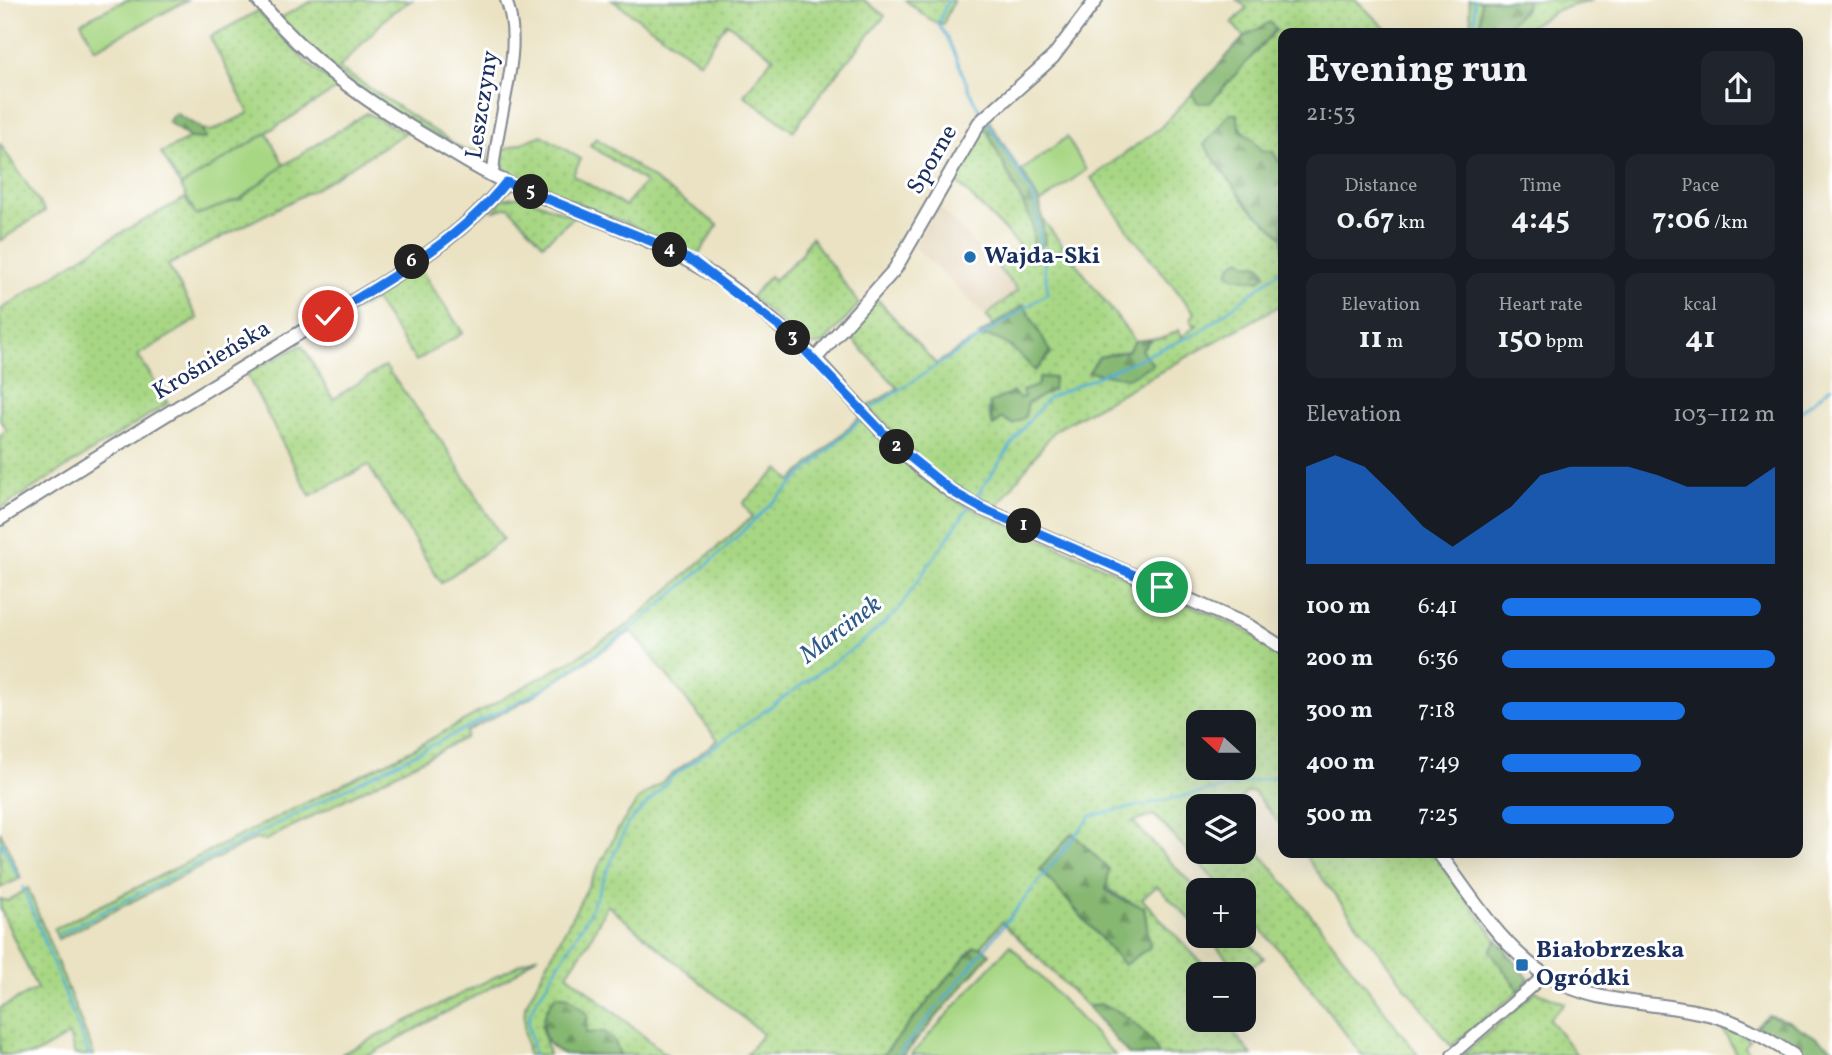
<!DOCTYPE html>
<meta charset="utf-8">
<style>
:root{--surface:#171b24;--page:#20242c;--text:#f1f3f6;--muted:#9ea1a6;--accent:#1a73e8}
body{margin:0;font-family:Vollkorn,serif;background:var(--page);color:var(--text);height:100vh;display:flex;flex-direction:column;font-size:26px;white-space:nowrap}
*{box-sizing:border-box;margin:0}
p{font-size:23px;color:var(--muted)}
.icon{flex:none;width:38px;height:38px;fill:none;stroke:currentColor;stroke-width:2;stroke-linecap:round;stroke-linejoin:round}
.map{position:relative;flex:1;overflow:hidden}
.side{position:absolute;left:1278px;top:28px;width:525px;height:830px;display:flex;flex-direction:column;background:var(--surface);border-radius:14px;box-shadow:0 7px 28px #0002}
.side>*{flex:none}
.needle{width:46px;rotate:291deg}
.fabs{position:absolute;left:1186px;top:710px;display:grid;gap:14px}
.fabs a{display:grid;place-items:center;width:70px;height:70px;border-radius:14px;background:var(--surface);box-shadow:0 7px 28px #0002;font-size:35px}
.pin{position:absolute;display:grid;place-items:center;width:60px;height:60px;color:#fff;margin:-30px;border:4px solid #fff;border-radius:50%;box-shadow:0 2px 7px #0007}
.km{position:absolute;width:35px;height:35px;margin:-18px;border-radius:50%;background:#222;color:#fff;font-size:19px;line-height:35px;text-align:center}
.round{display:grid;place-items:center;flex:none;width:74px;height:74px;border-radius:14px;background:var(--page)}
.summary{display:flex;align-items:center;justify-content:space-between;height:119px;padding:0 28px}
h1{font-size:38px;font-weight:700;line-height:52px}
.metrics{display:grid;grid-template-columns:repeat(3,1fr);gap:10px;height:119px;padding:7px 28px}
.metrics div{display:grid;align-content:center;border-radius:14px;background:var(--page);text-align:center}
.metrics b{font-size:30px;font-weight:700}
.metrics small{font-size:19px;font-weight:400}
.metrics p{font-size:19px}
.chart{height:196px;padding:14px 28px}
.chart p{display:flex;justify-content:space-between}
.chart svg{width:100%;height:126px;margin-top:7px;fill:var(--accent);opacity:.7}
ul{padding:0 28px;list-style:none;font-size:23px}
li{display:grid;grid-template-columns:112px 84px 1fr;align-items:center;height:52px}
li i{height:18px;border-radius:9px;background:var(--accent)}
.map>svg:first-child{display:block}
</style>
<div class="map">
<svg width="1832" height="1055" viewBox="0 0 1832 1055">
<defs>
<pattern id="grass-dots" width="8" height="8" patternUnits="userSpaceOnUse" patternTransform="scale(1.75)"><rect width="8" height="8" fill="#a8d784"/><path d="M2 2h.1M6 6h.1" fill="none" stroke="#90b974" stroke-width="1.8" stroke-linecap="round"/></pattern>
<pattern id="forest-firs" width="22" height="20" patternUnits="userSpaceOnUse" patternTransform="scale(1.75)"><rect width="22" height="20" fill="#86b872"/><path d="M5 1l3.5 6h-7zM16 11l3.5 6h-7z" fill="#6d9661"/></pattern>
</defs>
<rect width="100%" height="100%" fill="#fff"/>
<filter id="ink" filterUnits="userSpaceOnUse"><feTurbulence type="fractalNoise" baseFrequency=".0143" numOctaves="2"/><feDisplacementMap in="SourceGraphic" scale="14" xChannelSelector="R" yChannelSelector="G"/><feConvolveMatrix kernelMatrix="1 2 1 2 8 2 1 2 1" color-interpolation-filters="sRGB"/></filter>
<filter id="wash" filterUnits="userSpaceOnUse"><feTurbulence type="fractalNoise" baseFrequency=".00686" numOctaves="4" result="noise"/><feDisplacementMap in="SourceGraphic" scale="28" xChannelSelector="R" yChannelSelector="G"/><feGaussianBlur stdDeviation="1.57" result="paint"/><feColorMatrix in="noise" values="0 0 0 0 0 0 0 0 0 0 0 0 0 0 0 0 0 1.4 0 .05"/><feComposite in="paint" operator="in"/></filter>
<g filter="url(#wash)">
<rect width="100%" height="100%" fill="#eae2c2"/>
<path fill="#e1d2b6" d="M 937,205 L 1018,289 L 986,316 L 914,246 Z"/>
<path fill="url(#grass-dots)" stroke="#628371" stroke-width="2" fill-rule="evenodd" d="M 314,0 L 412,0 L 390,14 L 339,68 L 464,150 L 481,151 L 487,143 L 488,166 L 374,100 L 317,56 L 280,18 Z
M 612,0 L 864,0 L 885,16 L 824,89 L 793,131 L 744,95 L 773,57 L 727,23 L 700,62 Z
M 905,0 L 954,0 L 943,24 L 932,21 Z
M 1237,0 L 1356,0 L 1390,33 L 1283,33 L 1283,168 L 1273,152 L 1261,151 L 1229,114 L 1204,145 L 1248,206 L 1283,237 L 1283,304 L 1055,430 L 995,509 L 936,473 L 867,407 L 898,388 L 845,331 L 877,299 L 936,364 C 985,332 993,322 1035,371 L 1050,353 L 1024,305 L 994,325 L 986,316 L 1018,290 L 998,268 L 1020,246 L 953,178 L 984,125 L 1032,222 L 1034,247 L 1045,244 L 1041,217 L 1135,341 L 1128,351 L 1099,357 L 1089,372 L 1144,354 L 1141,350 L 1151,339 L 1164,338 L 1179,330 L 1182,337 L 1198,324 L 1193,325 L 1191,318 L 1195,313 L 1133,237 L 1091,178 L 1160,128 L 1192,94 L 1198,103 L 1210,102 L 1276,30 L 1270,23 L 1244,37 L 1232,23 L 1247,8 ZM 1037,386 L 1013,424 L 1002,418 L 993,426 L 988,409 L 1024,397 Z
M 1469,0 L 1481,0 L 1480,33 L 1472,33 Z
M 1527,0 L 1593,0 L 1560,9 L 1517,33 L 1483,33 L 1524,12 Z
M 258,11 L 305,61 L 338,88 L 181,186 L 161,153 L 190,138 L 205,139 L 202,129 L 212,131 L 249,113 L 210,37 Z
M 367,113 L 405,133 L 315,189 L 168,265 L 198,319 L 138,355 L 168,403 L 0,509 L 0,435 L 7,430 L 0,420 L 0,310 L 115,236 L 185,198 L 196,215 L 240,199 L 284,165 Z
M 542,135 L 581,159 L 573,175 L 625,206 L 645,182 L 590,145 L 596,138 L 718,225 L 696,258 L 642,230 L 503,172 L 503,150 Z
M 0,144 L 45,211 L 0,241 Z
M 522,196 L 574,217 L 543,244 L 509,207 L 494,211 L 502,199 Z
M 811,237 L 859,304 L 823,344 L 808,346 L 751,297 L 770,276 L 774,280 L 799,257 Z
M 418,266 L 463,333 L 416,361 L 375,300 L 350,313 L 349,310 Z
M 302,345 L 333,399 L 385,366 L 447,449 L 503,539 L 441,583 L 368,465 L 310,496 L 246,373 Z
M 862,415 L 918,475 L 958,502 L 1237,626 L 1280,651 L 1283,655 L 1283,828 L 1254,792 L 1247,792 L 1233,807 L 1199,807 L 1199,852 L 1244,852 L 1244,834 L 1320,926 L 1418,1055 L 1362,1055 L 1295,968 L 1244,910 L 1244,891 L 1225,891 L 1154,815 L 1133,822 L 1199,892 L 1199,928 L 1157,886 L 1142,899 L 1213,975 L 1199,975 L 1199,1020 L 1235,1020 L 1229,1027 L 1252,1055 L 1159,1055 L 1155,1047 L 1101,1004 L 1088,1007 L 1002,922 L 981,947 L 974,947 L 883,1055 L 746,1055 L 763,1034 L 607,905 L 590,940 L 567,974 L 667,1055 L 620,1055 L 615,1042 L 541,1025 L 549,1055 L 528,1055 L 524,1030 L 525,1006 L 620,826 L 639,799 L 718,740 L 632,631 L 532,697 L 467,731 L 465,738 L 264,841 L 255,839 L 58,939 L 54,929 L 411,750 L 574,659 L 628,625 L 752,517 L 743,503 L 779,469 L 791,481 ZM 1199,723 L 1244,723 L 1244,768 L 1199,768 ZM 1073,833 C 1095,872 1098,893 1144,907 L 1150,947 L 1124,965 L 1041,870 Z
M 0,831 L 21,878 L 0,888 Z
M 1302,852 L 1432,852 L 1497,940 L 1491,951 L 1519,991 L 1451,1046 Z
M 28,888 L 94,1055 L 75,1055 L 69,1035 L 34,1055 L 0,1055 L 0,1008 L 37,989 L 0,908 L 0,899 L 8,901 Z
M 1207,936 L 1243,936 L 1264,958 L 1240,973 Z
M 538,955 L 513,975 L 369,1055 L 340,1055 Z
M 1536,991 L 1565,1003 L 1549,1019 L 1577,1055 L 1463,1055 Z
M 1723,1030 L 1733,1030 L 1749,1040 L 1744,1047 L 1751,1055 L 1737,1055 Z"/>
<path fill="url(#forest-firs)" stroke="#507468" stroke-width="2" d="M 1481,0 L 1527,0 C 1521,21 1500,30 1480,33 Z
M 1270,22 L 1276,29 L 1210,103 L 1198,103 L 1192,94 L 1244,37 Z
M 175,113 L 202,129 L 205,139 L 190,138 L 168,122 Z
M 1229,114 L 1237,114 L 1240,130 L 1252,138 L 1261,150 L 1273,152 L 1283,168 L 1283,237 L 1248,206 L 1204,145 Z
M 989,121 L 1040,203 L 1045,244 L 1034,248 L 1032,222 L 984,125 Z
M 1241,259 L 1247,264 L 1260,265 L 1266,274 L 1259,281 L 1233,277 L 1228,272 L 1232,264 Z
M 1024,305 L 1051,353 L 1035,371 C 1018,352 1006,338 979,335 Z
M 1151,339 L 1141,350 L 1153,364 L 1128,378 L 1089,372 L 1099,357 L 1128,351 L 1135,341 Z
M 1040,377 L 1054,378 L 1053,390 L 1028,403 L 1025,417 L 1013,424 L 1002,418 L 993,426 L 989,403 L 1013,392 L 1019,398 L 1024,397 L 1022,391 L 1037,386 Z
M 1072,833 L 1109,869 L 1106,890 L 1124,901 L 1144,907 L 1150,947 L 1124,965 L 1040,869 Z
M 1497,940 L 1529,979 L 1519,991 L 1490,951 Z
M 974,947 L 981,947 L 990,954 L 904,1055 L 883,1055 Z
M 556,995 L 569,997 L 588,1015 L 586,1033 L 605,1032 L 615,1042 L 620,1055 C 605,1055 578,1055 564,1054 C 535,1042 540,1014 556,995 Z
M 1101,1004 C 1123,1010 1149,1033 1159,1055 L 1129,1055 L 1088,1007 Z
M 1768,1015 L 1788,1021 L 1827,1044 L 1832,1048 L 1832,1055 L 1805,1055 L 1756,1026 Z"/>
<path fill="#a8d784" stroke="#628371" stroke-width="2" d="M 126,0 L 188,0 L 95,49 L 81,22 Z
M 267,133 L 284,165 L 240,199 L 196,215 L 181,186 Z
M 1067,137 L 1086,170 L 1040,203 L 1022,170 Z
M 1010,945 L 1115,1055 L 911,1055 Z"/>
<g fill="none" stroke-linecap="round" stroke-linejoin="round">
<path stroke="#55aed3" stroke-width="2.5" d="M 948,0 L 938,24 C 959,52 963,86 983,116
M 1474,0 L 1476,33
M 870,409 L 1048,293 L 1034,197 L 987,121
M 1797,415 L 1832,386
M 974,500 L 1020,432 L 1048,398 L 1198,333 L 1283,269
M 0,841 L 18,877
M 23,887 L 89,1055
M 59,934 L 545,688 L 636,625 L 707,565 L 862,418
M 942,1002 L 1091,816 L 1283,775
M 534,1055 L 528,1023 L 531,1010 L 588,916 L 627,825 L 673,776 L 862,642 L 896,613 L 970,505
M 898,1055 L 938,1006"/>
</g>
</g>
<g filter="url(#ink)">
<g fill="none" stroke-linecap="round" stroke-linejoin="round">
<defs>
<path id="minor" d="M 493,175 C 495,120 526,50 506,0
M 1452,1055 L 1545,975"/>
<path id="tertiary" d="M 258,0 C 310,62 361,98 430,139 C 455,154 480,171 508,183 C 588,217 672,242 741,295 C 767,316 794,337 817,361 C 868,414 913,476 981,508 L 1249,626 L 1283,648
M 815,359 L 895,269 L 979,123 L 1053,57 L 1096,0
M 0,519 C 96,456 195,397 293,337 C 366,292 452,250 506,182
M 1438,852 C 1470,894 1501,948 1547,976 C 1599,1007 1656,1000 1712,1015 C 1741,1023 1768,1039 1793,1055"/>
</defs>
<use href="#minor" stroke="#828890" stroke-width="14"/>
<use href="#tertiary" stroke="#828890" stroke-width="16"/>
<use href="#minor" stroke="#fff" stroke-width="10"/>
<use href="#tertiary" stroke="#fff" stroke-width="12"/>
</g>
</g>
<g fill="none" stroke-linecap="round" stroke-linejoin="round" filter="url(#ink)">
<defs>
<path id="route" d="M 328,316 C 391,278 460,240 506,182 L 653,242 L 694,262 L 790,335 L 895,445 L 953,492 L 981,508 L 1162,587"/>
</defs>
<use href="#route" stroke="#fff" stroke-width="14"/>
<use href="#route" stroke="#1a73e8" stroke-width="9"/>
</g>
<g fill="#1f6fb2" stroke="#fff" stroke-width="2.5">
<circle cx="970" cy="257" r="7"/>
<rect x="1515" y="958" width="14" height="14" rx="3.5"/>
</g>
<g text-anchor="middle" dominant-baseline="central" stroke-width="6" stroke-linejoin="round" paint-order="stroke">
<g font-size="24" fill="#1b2f5e" stroke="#fff">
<text transform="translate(483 105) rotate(-81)">Leszczyny</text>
<text transform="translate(933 160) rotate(-60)">Sporne</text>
<text transform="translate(212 361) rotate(-31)">Krośnieńska</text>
</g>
<g font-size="24" font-weight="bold" fill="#1b2f5e" stroke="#fff" text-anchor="start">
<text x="984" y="257">Wajda-Ski</text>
<text x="1536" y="951">Białobrzeska<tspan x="1536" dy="28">Ogródki</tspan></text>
</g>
<g font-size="26" font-style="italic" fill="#2f5b87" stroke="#fff">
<text transform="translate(841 630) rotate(-37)">Marcinek</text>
</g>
</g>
</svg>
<div class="fabs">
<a><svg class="needle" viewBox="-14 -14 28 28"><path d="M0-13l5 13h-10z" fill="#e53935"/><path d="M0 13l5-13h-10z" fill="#9ea1a6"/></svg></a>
<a><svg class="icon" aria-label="layers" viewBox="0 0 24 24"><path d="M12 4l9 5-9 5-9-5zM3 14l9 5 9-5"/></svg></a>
<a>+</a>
<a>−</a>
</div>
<div class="pin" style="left:1162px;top:587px;background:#1e9e55"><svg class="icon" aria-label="arrive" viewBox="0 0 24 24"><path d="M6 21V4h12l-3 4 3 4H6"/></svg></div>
<div class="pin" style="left:328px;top:316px;background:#d93025"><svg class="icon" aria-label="check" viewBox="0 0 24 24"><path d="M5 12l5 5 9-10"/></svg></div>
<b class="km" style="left:1024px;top:526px">1</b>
<b class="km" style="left:897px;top:447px">2</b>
<b class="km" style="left:793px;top:338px">3</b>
<b class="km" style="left:670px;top:250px">4</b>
<b class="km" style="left:531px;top:192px">5</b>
<b class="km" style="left:412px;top:262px">6</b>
<section class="side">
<div class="summary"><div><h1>Evening run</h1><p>21:53</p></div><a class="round"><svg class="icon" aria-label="share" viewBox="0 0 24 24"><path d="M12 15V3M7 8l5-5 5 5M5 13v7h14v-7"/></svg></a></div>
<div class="metrics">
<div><p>Distance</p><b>0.67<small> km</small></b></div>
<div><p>Time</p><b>4:45</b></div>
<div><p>Pace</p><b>7:06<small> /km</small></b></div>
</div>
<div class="metrics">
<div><p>Elevation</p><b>11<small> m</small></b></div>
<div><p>Heart rate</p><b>150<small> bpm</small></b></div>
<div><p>kcal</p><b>41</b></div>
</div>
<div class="chart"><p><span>Elevation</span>103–112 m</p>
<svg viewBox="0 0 160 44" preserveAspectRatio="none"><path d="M0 44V10L10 6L20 10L30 20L40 31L50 38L60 31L70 24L80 13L90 10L100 10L110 10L120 13L130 17L140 17L150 17L160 10V44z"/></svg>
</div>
<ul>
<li><b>100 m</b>6:41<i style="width:95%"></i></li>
<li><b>200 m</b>6:36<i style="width:100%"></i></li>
<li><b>300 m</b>7:18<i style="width:67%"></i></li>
<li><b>400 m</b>7:49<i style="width:51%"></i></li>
<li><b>500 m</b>7:25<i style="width:63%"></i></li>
</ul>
</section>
</div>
